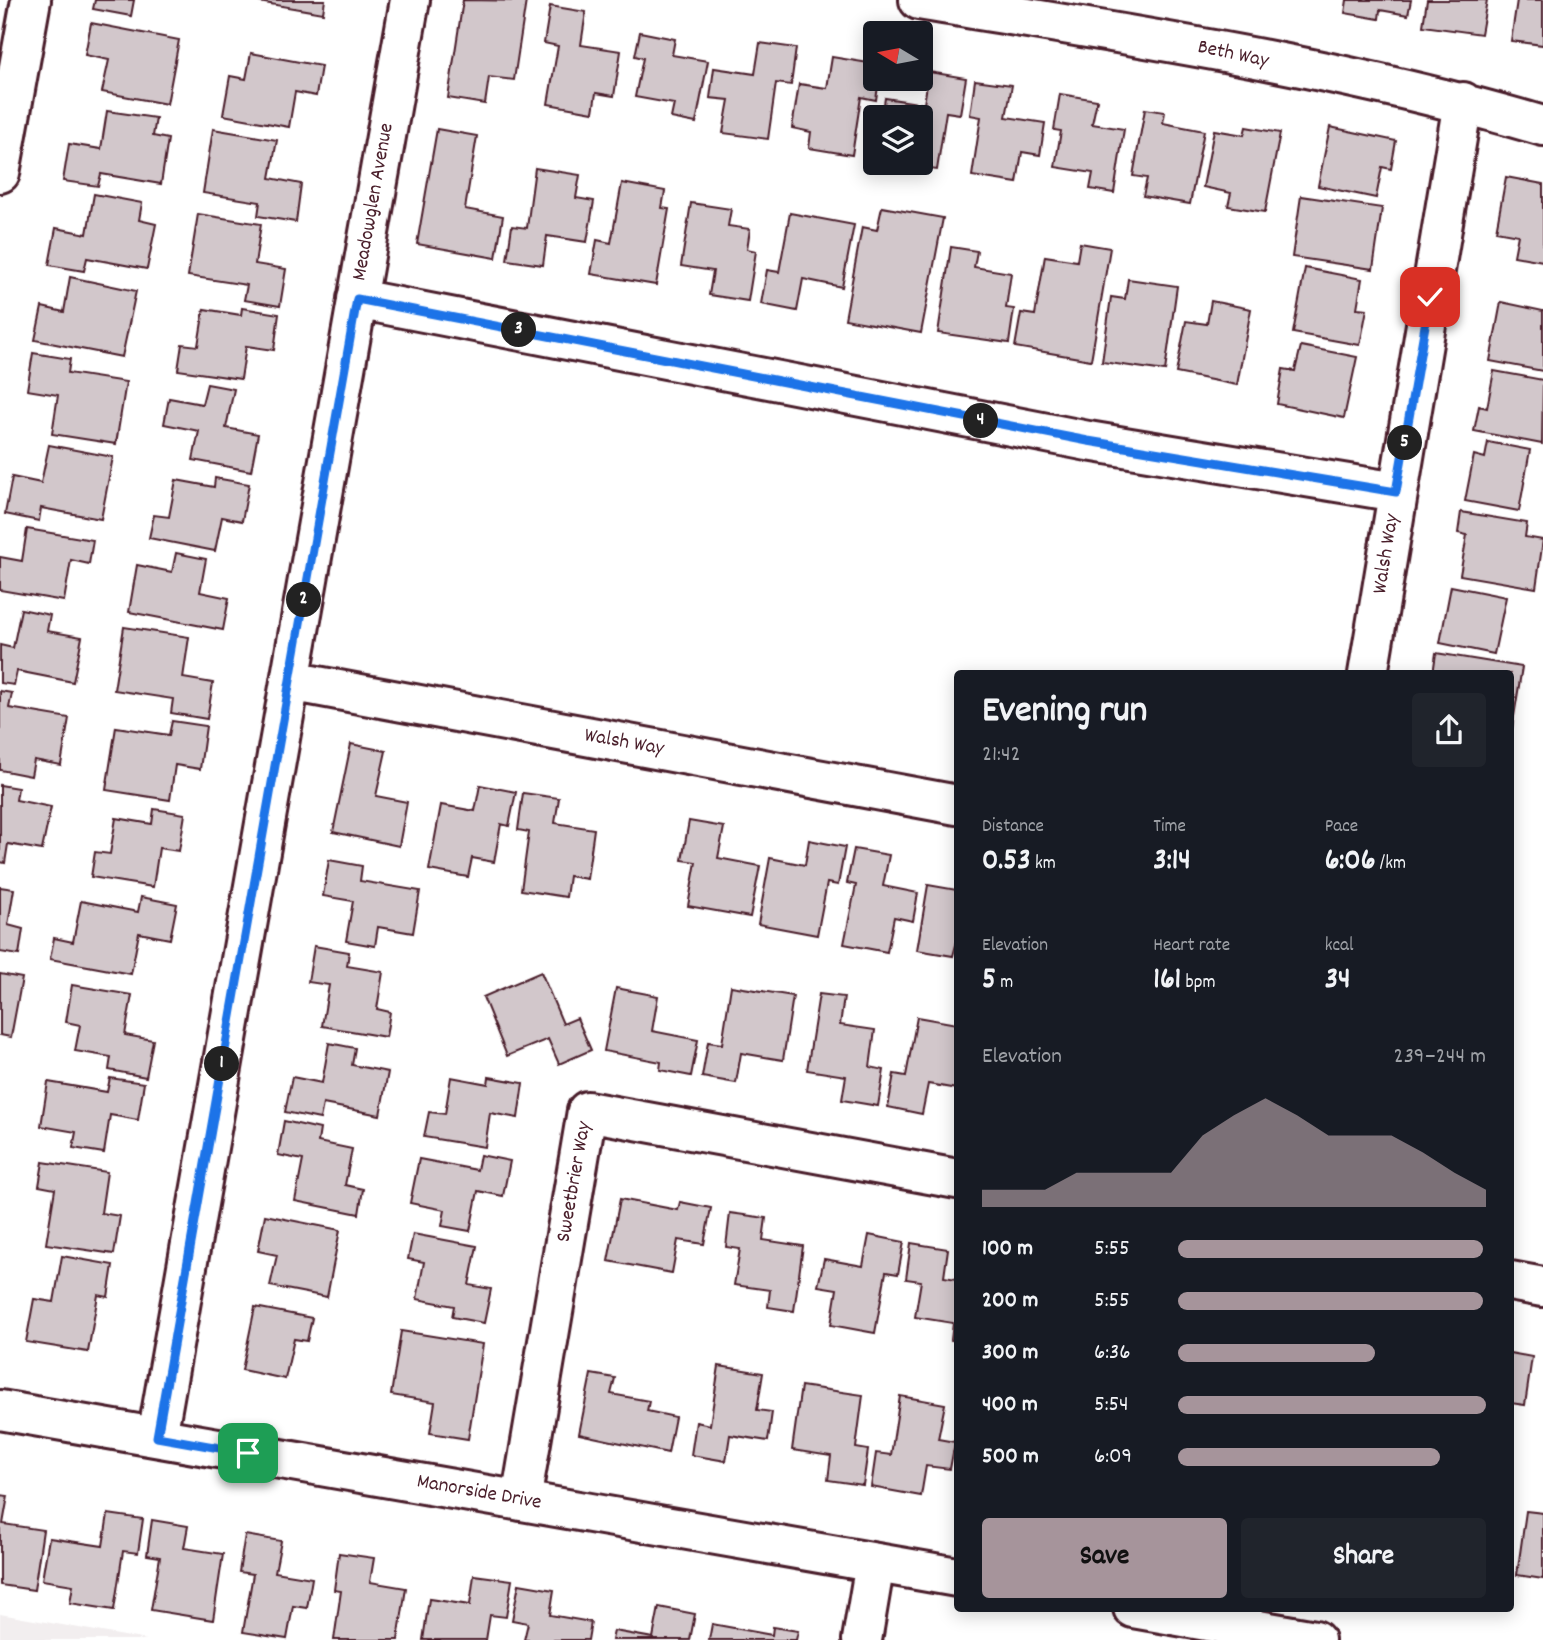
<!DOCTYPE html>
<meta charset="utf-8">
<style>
:root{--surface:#171b24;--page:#20242c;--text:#f1f3f6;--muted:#9ea1a6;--accent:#a6949b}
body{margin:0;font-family:Dekko,sans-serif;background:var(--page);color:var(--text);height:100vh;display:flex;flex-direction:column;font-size:26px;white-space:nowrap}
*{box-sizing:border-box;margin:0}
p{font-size:23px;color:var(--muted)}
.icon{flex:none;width:38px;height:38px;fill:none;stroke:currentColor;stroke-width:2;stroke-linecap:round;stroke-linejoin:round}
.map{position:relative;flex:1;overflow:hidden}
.panel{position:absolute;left:954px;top:670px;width:560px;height:942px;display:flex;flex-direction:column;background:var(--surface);border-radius:7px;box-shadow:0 4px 18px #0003}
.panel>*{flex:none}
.needle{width:46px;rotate:280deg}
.controls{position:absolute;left:863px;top:21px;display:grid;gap:14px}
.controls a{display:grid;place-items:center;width:70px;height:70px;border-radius:7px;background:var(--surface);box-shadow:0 4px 18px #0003;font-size:35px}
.pin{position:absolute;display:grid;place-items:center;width:60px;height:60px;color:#fff;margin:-30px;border-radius:14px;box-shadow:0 4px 10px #0006}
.km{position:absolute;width:35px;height:35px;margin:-18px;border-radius:50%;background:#222;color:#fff;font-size:19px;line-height:35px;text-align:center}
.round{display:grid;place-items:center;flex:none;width:74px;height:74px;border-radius:7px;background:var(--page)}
.summary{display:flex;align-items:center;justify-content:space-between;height:119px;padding:0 28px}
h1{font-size:38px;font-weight:700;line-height:52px}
.stats{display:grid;grid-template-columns:repeat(3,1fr);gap:10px;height:119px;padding:7px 28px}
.stats div{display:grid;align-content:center}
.stats b{font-size:30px;font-weight:700}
.stats small{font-size:19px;font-weight:400}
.stats p{font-size:19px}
.chart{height:196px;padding:14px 28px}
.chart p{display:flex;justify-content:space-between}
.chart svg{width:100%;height:126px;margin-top:7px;fill:var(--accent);opacity:.7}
.action{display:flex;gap:14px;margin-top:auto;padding:14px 28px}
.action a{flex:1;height:80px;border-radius:7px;background:var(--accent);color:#111;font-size:28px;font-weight:700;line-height:80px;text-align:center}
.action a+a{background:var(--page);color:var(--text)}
ul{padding:0 28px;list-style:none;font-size:23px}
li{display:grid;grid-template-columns:112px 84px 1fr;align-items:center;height:52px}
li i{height:18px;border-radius:9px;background:var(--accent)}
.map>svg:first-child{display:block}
</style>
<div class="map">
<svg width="1543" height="1640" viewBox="0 0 1543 1640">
<rect width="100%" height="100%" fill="#fff"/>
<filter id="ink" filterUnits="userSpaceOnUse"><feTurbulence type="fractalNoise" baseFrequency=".0143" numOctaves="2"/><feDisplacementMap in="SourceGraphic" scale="14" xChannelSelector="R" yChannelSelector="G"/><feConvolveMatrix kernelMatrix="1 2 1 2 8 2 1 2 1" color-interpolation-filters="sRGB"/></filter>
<g filter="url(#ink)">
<path fill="#f2eeef" d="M 0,1614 L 147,1640 L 0,1640 Z"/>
<path fill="#d2c7cb" stroke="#4a1f2b" stroke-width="2" d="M 95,0 L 134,0 L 131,16 L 93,9 Z
M 247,0 L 325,0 L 323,13 Z
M 463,0 L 526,1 L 514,80 L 489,77 L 485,104 L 448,98 Z
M 1347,0 L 1411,0 L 1408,15 L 1380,10 L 1379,19 L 1345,13 Z
M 1427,0 L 1487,0 L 1481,34 L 1423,26 Z
M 1517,0 L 1543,0 L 1543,45 L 1511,41 Z
M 550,6 L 586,12 L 581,45 L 621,51 L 614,96 L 596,93 L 593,112 L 548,104 L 558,46 L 544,43 Z
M 91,23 L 179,40 L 167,104 L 102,92 L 109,60 L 85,55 Z
M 640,32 L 675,39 L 672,55 L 708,61 L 696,123 L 671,118 L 674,104 L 635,97 L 643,58 L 635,56 Z
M 760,43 L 796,48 L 791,85 L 776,83 L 768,139 L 723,133 L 729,100 L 710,98 L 714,68 L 755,74 Z
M 251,53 L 321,66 L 316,96 L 295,92 L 289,127 L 223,115 L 230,76 L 246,79 Z
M 832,57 L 875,64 L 875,79 L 879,79 L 876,100 L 861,97 L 852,155 L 809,148 L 811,132 L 792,128 L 799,84 L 827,88 Z
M 929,72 L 966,78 L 960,114 L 946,112 L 937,170 L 893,164 L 920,163 L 920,117 L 882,117 L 885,98 L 924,104 Z
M 975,80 L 1012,85 L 1006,117 L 1045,123 L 1040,155 L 1022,152 L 1017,183 L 972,176 L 981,117 L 970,115 Z
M 1060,94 L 1097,100 L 1092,124 L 1124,129 L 1114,193 L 1090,189 L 1093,173 L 1055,167 L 1061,131 L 1054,130 Z
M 1145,109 L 1165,112 L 1163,123 L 1204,131 L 1190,204 L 1143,196 L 1147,178 L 1133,176 Z
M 107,111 L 156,118 L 153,136 L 168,139 L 161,184 L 101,174 L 98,186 L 63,181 L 69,144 L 101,149 Z
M 1246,127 L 1280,133 L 1265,212 L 1228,206 L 1231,193 L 1203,187 L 1214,130 L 1244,135 Z
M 1330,127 L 1396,141 L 1391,169 L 1382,167 L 1376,198 L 1318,186 Z
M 213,129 L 277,140 L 270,178 L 301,184 L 296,222 L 258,216 L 260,202 L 203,193 Z
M 437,129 L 477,136 L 465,209 L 503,216 L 496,258 L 417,244 Z
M 535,168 L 580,175 L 576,198 L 594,201 L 587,242 L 547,236 L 543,265 L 507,260 L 512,226 L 527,228 Z
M 1506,177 L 1543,184 L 1543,261 L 1514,256 L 1518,235 L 1496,231 Z
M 622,183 L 665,191 L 662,208 L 669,209 L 656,285 L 591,274 L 597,240 L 611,243 Z
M 94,194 L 142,203 L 139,220 L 156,224 L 147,269 L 87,258 L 84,271 L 49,265 L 56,228 L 87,234 Z
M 1301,196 L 1382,208 L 1373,269 L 1292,257 Z
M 691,203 L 731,209 L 728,226 L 750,229 L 747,249 L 756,251 L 748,301 L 709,295 L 713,271 L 681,266 Z
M 882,207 L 943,218 L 921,333 L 845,319 L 862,227 L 877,230 Z
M 790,213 L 854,225 L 842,287 L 803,279 L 797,311 L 761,304 L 767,270 L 779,272 Z
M 198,214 L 261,224 L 255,264 L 286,269 L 280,306 L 244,300 L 247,285 L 188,276 Z
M 1080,243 L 1110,248 L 1091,360 L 1015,347 L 1021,313 L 1035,315 L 1045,256 L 1077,261 Z
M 951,247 L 977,251 L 974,267 L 1011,273 L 1006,308 L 1014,309 L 1009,343 L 938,333 Z
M 1305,268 L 1362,279 L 1357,308 L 1367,309 L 1360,345 L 1293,333 Z
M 70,277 L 136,291 L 122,357 L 35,340 L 42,307 L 64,312 Z
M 1128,279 L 1177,286 L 1165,371 L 1102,362 L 1111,297 L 1125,299 Z
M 1211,301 L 1251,309 L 1237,385 L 1176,373 L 1186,321 L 1207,324 Z
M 1501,302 L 1543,311 L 1543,371 L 1490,361 Z
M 242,308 L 279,314 L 274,350 L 246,346 L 241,379 L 178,370 L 182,344 L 198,346 L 204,309 L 241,315 Z
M 1301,346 L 1357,357 L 1344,418 L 1277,404 L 1283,369 L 1295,371 Z
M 33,353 L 70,359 L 68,373 L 126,382 L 116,444 L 52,434 L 58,395 L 27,390 Z
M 1494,371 L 1543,380 L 1542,444 L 1474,431 L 1479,406 L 1487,408 Z
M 207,384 L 234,389 L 226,428 L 258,434 L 251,471 L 193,460 L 199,431 L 164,424 L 169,398 L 202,404 Z
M 1488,442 L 1530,450 L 1519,511 L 1465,501 L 1474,455 L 1485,458 Z
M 49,445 L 113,457 L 101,519 L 41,508 L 39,521 L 5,514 L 12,477 L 41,483 Z
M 215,478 L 249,484 L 242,521 L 222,517 L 215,551 L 149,538 L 154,515 L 169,517 L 176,480 L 214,487 Z
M 1461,512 L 1527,523 L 1525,537 L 1543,540 L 1536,588 L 1460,575 L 1467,535 L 1458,533 Z
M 27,529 L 93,540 L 89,564 L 71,560 L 64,601 L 0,590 L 0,557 L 22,561 Z
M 176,553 L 206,559 L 200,592 L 229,598 L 223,630 L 129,612 L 137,565 L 172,572 Z
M 1451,586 L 1506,597 L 1494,654 L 1440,643 Z
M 21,609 L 50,615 L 47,631 L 82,637 L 73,682 L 17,671 L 14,685 L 0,683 L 0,645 L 13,648 Z
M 124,627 L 189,637 L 183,678 L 213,683 L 207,719 L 171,713 L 173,699 L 114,690 Z
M 1436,653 L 1522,667 L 1512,729 L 1510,674 L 1433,674 Z
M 0,691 L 12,693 L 9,708 L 69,718 L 61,765 L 34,760 L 31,776 L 0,770 Z
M 172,721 L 206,726 L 200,769 L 175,765 L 170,800 L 106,790 L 116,727 L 169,735 Z
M 351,744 L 386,751 L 376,796 L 407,802 L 399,846 L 333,832 Z
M 0,785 L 18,788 L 16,800 L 51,807 L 42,850 L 8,844 L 5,863 L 0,862 Z
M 480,785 L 516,792 L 509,826 L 501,824 L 494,862 L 472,858 L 468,877 L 429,870 L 441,805 L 475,811 Z
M 523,793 L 559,798 L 555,823 L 594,829 L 587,879 L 569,876 L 566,897 L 521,890 L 529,832 L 518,830 Z
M 154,809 L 185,814 L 179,851 L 159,848 L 153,887 L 91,877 L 95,852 L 110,854 L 116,818 L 152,824 Z
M 689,821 L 724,827 L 718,858 L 760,866 L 750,917 L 688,906 L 696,862 L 682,860 Z
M 809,840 L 845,847 L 838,885 L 827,883 L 817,935 L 758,924 L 770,858 L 805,865 Z
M 854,849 L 889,855 L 883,886 L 918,893 L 913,921 L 894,917 L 887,952 L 844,944 L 856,885 L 847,883 Z
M 329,860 L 362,866 L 360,881 L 420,891 L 413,933 L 378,927 L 375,946 L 346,941 L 353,901 L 323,896 Z
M 928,885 L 957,890 L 957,941 L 953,956 L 917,950 Z
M 0,887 L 14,889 L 8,925 L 23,929 L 19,955 L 0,952 Z
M 141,897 L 177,904 L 170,939 L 139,933 L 131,974 L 50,959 L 54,938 L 73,942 L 81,901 L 138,912 Z
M 314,946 L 349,952 L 347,966 L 383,972 L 377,1009 L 390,1012 L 386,1037 L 322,1026 L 329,985 L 308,982 Z
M 541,972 L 563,1024 L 577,1018 L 591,1050 L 559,1064 L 548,1039 L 507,1056 L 483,997 Z
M 0,974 L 22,978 L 11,1037 L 0,1035 Z
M 72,985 L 132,995 L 125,1035 L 153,1040 L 146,1077 L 109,1070 L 111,1057 L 75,1051 L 80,1025 L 66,1022 Z
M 731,986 L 793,996 L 783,1060 L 741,1053 L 736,1083 L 702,1077 L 708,1042 L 722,1044 Z
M 616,988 L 658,996 L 652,1031 L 698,1040 L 691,1076 L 660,1070 L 661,1062 L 604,1051 Z
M 819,994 L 844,997 L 840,1025 L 875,1030 L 870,1067 L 884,1070 L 878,1106 L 842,1100 L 846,1076 L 807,1070 Z
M 917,1017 L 957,1024 L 957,1089 L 928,1084 L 922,1114 L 888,1107 L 894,1074 L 906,1076 Z
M 329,1043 L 355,1048 L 352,1065 L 388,1072 L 380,1115 L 323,1104 L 320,1119 L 285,1112 L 292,1077 L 322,1083 Z
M 451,1077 L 488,1084 L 489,1077 L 523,1083 L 518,1118 L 490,1113 L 485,1147 L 424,1137 L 429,1112 L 445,1114 Z
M 110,1078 L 144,1083 L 138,1120 L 110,1115 L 104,1153 L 73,1148 L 76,1132 L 41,1126 L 48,1082 L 107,1092 Z
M 284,1121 L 320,1129 L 318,1142 L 352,1149 L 345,1185 L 363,1189 L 359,1214 L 295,1201 L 303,1160 L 278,1155 Z
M 480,1155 L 510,1161 L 503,1196 L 478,1191 L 470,1231 L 442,1226 L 445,1210 L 410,1203 L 419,1159 L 477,1170 Z
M 43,1162 L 107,1172 L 101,1213 L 120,1216 L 114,1254 L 46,1244 L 55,1189 L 39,1186 Z
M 620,1199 L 678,1210 L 680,1202 L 711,1208 L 704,1244 L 678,1240 L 672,1273 L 608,1261 Z
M 730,1213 L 766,1218 L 763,1240 L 803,1246 L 794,1311 L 768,1307 L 770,1290 L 734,1285 L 740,1249 L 726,1247 Z
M 265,1215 L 340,1230 L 327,1297 L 270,1286 L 277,1255 L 258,1251 Z
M 413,1234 L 477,1246 L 469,1285 L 491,1289 L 484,1323 L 452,1317 L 454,1306 L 417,1299 L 424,1262 L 408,1259 Z
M 869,1235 L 904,1242 L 898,1274 L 886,1272 L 875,1333 L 831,1325 L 837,1289 L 818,1286 L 824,1259 L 863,1266 Z
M 911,1243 L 948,1249 L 944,1277 L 957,1279 L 957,1341 L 951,1340 L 953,1323 L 915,1317 L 921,1281 L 906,1279 Z
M 62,1256 L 113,1265 L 108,1297 L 98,1295 L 88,1352 L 26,1342 L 34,1299 L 54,1302 Z
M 255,1307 L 312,1318 L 307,1341 L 294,1339 L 285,1379 L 242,1370 Z
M 401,1331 L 483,1344 L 468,1439 L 430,1433 L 435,1402 L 391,1395 Z
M 1510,1353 L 1532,1357 L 1525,1405 L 1511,1403 L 1510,1407 Z
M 719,1366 L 763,1373 L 757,1410 L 772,1412 L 768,1441 L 730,1435 L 726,1461 L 691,1455 L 696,1422 L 710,1425 Z
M 591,1374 L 615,1378 L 611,1394 L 649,1401 L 647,1411 L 675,1417 L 668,1453 L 579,1434 Z
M 801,1386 L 863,1395 L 856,1448 L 868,1450 L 863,1485 L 828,1480 L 831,1456 L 792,1450 Z
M 900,1396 L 945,1404 L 938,1439 L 955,1442 L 950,1469 L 926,1466 L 921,1496 L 871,1487 L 876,1453 L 891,1455 Z
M 0,1495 L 8,1496 L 3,1524 L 43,1530 L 34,1590 L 0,1585 Z
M 1526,1511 L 1543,1513 L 1543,1579 L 1517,1575 Z
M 108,1514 L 143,1519 L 138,1553 L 123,1551 L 114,1610 L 70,1603 L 73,1585 L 42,1580 L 49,1538 L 103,1546 Z
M 152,1520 L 188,1526 L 184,1548 L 223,1554 L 213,1620 L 151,1610 L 160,1557 L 147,1555 Z
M 245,1535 L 281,1541 L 275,1572 L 312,1578 L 307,1608 L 293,1606 L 287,1639 L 243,1632 L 253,1574 L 239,1572 Z
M 339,1553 L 374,1558 L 370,1582 L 406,1588 L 398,1640 L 334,1640 L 341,1591 L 334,1590 Z
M 474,1575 L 512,1580 L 506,1617 L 490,1615 L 486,1640 L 423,1640 L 429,1599 L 470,1605 Z
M 519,1584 L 554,1590 L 550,1615 L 591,1622 L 588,1640 L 524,1640 L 528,1623 L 512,1620 Z
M 659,1607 L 695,1614 L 690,1640 L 612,1640 L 614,1631 L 653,1638 Z
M 712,1624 L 772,1635 L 773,1627 L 798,1631 L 796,1640 L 709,1640 Z"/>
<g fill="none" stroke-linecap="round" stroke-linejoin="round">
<defs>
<path id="street" d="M 919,0 C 1128,35 1340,66 1543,126
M 0,173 L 31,0
M 357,299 L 1088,441 L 1397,492
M 1368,674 L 1463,102
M 290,681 L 957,805
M 1510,1281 L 1543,1287
M 0,1410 L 957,1577
M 157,1437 L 410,0
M 521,1501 L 587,1111 L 957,1179
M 1133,1608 L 1315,1640
M 862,1640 L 875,1563"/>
</defs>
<use href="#street" stroke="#4a1f2b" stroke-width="44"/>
<use href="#street" stroke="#fff" stroke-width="38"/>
</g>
</g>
<g fill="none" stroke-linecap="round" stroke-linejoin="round" filter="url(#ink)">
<defs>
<path id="route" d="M 248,1453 L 157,1437 L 357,299 L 1088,441 L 1396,492 L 1430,297"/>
</defs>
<use href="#route" stroke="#fff" stroke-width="14"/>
<use href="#route" stroke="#1a73e8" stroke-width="9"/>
</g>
<g text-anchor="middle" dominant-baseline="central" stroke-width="5" stroke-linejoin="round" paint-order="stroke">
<g font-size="21" fill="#4a1f2b" stroke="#fff">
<text transform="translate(1233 55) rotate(12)">Beth Way</text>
<text transform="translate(374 202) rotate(-80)">Meadowglen Avenue</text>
<text transform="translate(1387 554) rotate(-81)">Walsh Way</text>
<text transform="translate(624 743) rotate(10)">Walsh Way</text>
<text transform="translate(575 1182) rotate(-80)">Sweetbrier Way</text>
<text transform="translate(479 1493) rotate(10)">Manorside Drive</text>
</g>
</g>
</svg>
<div class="controls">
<a><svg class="needle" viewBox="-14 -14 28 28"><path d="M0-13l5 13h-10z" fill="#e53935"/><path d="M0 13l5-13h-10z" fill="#9ea1a6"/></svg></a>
<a><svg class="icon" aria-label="layers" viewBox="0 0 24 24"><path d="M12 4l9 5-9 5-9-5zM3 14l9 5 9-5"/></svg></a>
</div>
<div class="pin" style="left:248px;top:1453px;background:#1e9e55"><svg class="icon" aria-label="arrive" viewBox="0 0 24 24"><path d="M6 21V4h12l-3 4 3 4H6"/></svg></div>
<div class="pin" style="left:1430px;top:297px;background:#d93025"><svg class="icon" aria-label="check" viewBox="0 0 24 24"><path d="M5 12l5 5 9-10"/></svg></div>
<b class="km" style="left:222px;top:1064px">1</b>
<b class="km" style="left:304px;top:600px">2</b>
<b class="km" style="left:519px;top:330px">3</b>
<b class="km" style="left:981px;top:421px">4</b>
<b class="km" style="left:1405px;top:443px">5</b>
<section class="panel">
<div class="summary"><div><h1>Evening run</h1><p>21:42</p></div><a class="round"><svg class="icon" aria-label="share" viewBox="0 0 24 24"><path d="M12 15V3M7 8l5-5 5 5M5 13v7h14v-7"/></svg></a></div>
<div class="stats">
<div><p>Distance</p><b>0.53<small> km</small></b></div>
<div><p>Time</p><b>3:14</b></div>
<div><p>Pace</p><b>6:06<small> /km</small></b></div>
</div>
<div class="stats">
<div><p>Elevation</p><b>5<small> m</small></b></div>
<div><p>Heart rate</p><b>161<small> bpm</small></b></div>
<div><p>kcal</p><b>34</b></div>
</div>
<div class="chart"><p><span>Elevation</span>239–244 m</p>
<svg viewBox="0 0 160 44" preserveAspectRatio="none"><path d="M0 44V38L10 38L20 38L30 32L40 32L50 32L60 32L70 19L80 12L90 6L100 12L110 19L120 19L130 19L140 25L150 32L160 38V44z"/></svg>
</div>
<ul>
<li><b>100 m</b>5:55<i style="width:99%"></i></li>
<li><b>200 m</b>5:55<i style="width:99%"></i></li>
<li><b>300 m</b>6:36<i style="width:64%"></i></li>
<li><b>400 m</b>5:54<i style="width:100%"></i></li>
<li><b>500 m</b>6:09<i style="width:85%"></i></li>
</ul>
<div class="action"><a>Save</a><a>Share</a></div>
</section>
</div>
